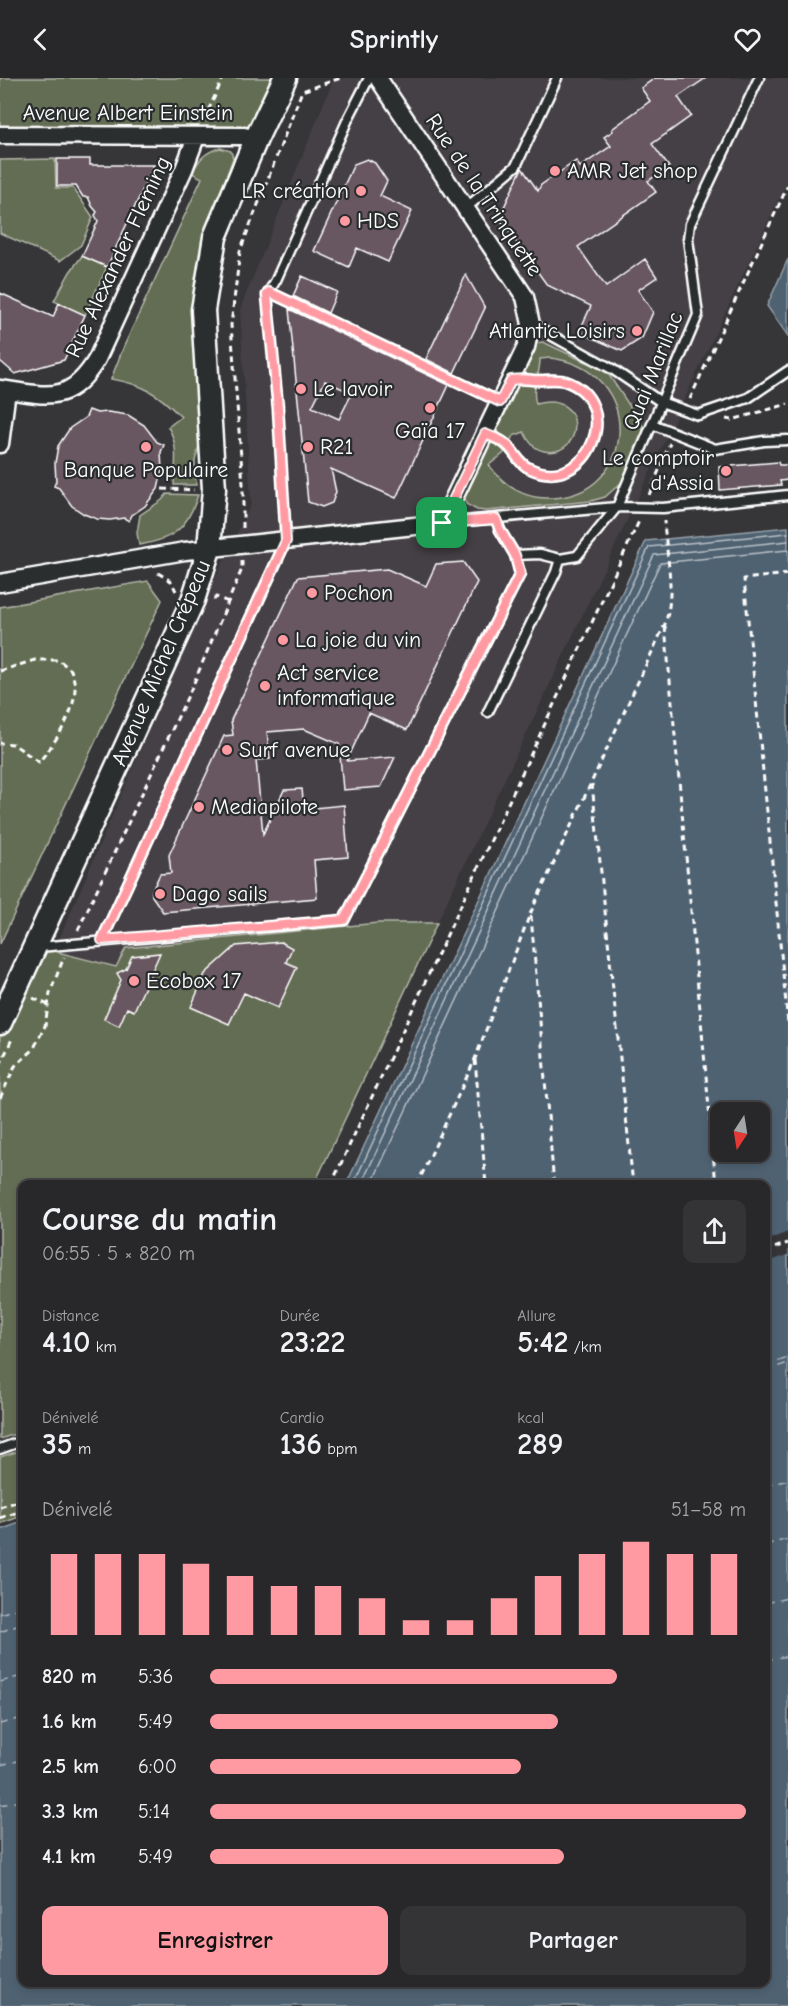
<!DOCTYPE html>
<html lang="fr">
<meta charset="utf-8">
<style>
:root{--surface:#28282a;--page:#343436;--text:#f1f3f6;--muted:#a5a6a8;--line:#444447;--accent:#ff9aa2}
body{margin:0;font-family:"Comic Neue",sans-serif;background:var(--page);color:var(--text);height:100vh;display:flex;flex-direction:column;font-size:22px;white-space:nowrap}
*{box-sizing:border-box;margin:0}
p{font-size:20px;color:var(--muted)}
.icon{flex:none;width:33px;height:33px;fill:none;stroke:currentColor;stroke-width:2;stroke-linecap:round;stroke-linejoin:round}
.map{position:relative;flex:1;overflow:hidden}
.drawer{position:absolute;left:18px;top:1102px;width:752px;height:807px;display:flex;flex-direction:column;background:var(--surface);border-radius:12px;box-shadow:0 3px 9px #0003,0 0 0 2px var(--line)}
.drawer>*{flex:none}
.needle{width:39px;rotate:192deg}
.fabs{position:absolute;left:710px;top:1024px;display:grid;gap:12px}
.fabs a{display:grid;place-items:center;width:60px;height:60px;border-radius:12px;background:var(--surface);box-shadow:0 3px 9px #0003,0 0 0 2px var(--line);font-size:30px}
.pin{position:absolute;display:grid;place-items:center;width:51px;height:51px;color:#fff;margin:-26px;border-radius:12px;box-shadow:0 3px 9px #0006}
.round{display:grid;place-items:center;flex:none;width:63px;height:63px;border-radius:12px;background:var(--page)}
.head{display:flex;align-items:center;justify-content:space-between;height:102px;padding:0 24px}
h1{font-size:33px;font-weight:700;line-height:45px}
.metrics{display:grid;grid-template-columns:repeat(3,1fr);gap:9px;height:102px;padding:6px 24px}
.metrics div{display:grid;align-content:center}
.metrics b{font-size:30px;font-weight:700}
.metrics small{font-size:16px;font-weight:400}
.metrics p{font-size:16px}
.chart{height:168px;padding:12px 24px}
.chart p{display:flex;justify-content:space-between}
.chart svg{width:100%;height:108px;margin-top:6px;stroke:var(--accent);stroke-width:6}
.primary-button{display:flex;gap:12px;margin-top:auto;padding:12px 24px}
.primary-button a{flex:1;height:69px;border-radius:12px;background:var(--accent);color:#111;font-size:24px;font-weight:700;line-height:69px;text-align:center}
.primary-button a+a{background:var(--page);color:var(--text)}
ul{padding:0 24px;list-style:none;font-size:20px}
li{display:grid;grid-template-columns:96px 72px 1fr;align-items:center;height:45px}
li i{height:15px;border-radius:8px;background:var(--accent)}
header{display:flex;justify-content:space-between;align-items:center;height:78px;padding:0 24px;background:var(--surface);font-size:27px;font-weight:700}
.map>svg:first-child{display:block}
</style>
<header><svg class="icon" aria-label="back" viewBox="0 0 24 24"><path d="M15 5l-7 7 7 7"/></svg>Sprintly<svg class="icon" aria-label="heart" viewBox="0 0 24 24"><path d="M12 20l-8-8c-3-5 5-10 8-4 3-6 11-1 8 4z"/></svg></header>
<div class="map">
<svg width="788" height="1928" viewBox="0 0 788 1928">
<rect width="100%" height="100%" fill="#363538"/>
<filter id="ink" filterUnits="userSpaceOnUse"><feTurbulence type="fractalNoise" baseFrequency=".0167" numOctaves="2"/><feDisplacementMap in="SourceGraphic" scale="12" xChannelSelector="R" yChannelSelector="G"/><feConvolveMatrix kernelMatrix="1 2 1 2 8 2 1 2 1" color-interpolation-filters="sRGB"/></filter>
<g filter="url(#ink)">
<path fill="#453f44" d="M 334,0 L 788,0 L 788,102 L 437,845 L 378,845 L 126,870 L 117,889 L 57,874 L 57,866 L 207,517 L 251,426 L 240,231 Z"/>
<path fill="#646d53" stroke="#b2b6a9" stroke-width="1.5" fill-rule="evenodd" d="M 0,0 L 285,0 L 256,61 L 0,57 Z
M 220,70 L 231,73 L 233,80 L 212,140 L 201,359 L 195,383 L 196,407 L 174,407 C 175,387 179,366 168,349 L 181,339 C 159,316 143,306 111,301 L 124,268 L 202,100 L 192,95 C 199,81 205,74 220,70 Z
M 55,81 L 56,110 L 73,110 L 93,139 L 81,167 L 60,183 L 0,155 L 0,82 Z
M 82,178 L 107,189 L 85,237 L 54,223 L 70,194 Z
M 543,264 L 607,294 L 643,348 L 643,362 L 623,403 L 605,419 L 591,423 L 486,433 L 477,432 L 466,426 L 464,417 L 466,407 L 530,270 L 536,265 ZM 550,280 C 645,291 639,417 551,420 C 525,421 504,408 489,387 L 503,376 L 513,358 L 524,354 C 528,363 534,371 544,373 C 584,381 589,312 536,326 C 531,309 540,299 540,281 Z
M 167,416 L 198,417 C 187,451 174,461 139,467 L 137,455 L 140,437 L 162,422 Z
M 148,503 L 162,522 L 0,866 L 0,529 Z
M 378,845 L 437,845 L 314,1107 L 22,1107 L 22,1354 L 0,1361 L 0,945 L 36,869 L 57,866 L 57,874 L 116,889 L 126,870 Z
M 22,1372 L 22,1438 L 0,1446 L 0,1379 Z"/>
<path fill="#4f6272" stroke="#95a1aa" stroke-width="1.5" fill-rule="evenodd" d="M 788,181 L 788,258 L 767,228 Z
M 788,449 L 788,1928 L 0,1928 L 0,1452 L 22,1444 L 22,1905 L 765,1905 L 765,1107 L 346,1107 L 646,463 ZM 720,1035 L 759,1035 L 759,1074 L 720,1074 Z"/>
<path fill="#363538" d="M 788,1154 L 788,1177 L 765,1185 L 765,1163 Z"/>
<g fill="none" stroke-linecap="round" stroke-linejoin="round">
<path stroke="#b9c0c7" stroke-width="1.5" d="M 353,1107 L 649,469 L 788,455
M 361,1107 L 654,477 L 788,463
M 371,1107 L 660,485 L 788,472"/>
<path stroke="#b0b8c0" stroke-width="1.5" stroke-dasharray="8 6" stroke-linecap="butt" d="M 765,1288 L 788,1280
M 765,1293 L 788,1285
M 765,1408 L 788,1402
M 765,1467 L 788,1461
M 765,1525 L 788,1520
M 0,1536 L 22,1529
M 0,1554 L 22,1546
M 765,1582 L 788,1578
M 0,1604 L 22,1598
M 0,1646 L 22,1640
M 0,1687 L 22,1682
M 0,1727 L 22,1723"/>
</g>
<path fill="#685760" stroke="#fff" stroke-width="1.5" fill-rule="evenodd" d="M 655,0 L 706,0 L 678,19 L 691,38 L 652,66 L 669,89 L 648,103 L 656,114 L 578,169 L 606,209 L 645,181 L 657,199 L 638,212 L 653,234 L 642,260 L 622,273 L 579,254 L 591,228 L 547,207 L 499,140 L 522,90 L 538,113 L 541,107 L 576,83 L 580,89 L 611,68 L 604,59 L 613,53 L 612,51 L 650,23 L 641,10 Z
M 57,81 L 90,81 L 90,87 L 154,87 L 107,189 L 82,178 L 98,143 L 95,137 L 97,134 L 92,128 L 88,119 L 83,119 L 76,108 L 57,108 Z
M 367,81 L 375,85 L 387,103 L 380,118 L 412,133 L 388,184 L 357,170 L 349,189 L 314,173 L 354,86 Z
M 466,197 L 485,230 L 454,295 L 426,281 Z
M 302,198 L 337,214 L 328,235 L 293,218 Z
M 0,215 L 53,239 L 59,225 L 85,237 L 64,282 L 15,296 L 0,283 Z
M 289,231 L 449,307 L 396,420 L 331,391 L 336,414 L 332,425 L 322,429 L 308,424 ZM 325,303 L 352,315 L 339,341 L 312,329 Z
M 89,332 L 97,335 L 108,334 L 128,337 L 144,347 L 157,364 L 164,367 L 161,374 L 162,393 L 158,411 L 145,428 L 132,437 L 129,443 L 124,440 L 110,442 L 97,441 L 84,436 L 72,428 L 59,410 L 54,408 L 56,403 L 55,385 L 58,368 L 70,350 L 86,339 Z
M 778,384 L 779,387 L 788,387 L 788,402 L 780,403 L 781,407 L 720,412 L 719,389 Z
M 463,484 L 477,504 L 407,652 L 369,635 L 347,683 L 395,679 L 381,709 L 343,712 L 339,666 L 304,651 L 267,654 L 270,681 L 256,682 L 263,756 L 284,712 L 302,711 L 304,731 L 344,727 L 348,779 L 314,782 L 317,820 L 163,834 L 152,818 L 152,813 L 160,796 L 171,795 L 169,777 L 224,658 L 233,657 L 231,642 L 298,499 L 387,491 L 426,508 L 436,486 Z
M 281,864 L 292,870 L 286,884 L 297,889 L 278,930 L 244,915 L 229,946 L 191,929 L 205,896 L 236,868 Z
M 160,875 L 134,933 L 127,930 L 119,948 L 104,941 L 121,902 L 117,895 L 126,891 L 132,878 Z"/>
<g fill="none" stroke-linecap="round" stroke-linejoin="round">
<defs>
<path id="lane" d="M 466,130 L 516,88 L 557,0
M 269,214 L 500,324
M 531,246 L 612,291 L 661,324 L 698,337 L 748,320 L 788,293
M 652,346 L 715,371 L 764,363 L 788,362
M 485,355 C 492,359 500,361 505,366 C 516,374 518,386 531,391 C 590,417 625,323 565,303 C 554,300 544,303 533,302 C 525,301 519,301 511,302
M 442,445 L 617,429 L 663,430 L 788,417
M 515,477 L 540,476 L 560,481 L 577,478 L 617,429 L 698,237 L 688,161 L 690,146 L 759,0
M 488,634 L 556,494 L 560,481
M 102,862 L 286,463 L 278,330 L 267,217 L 276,202 L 348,41 L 369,0
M 39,869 L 344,842 L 520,496 L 515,477 L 500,452 L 496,441
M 0,1371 L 22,1363"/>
<path id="street" d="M 0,57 L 244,58 L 256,61
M 0,311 C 46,317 69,328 97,281 L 184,91 L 196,59
M 0,366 L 7,312
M 0,505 L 185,473 L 442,445 L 526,269 L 531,246 L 525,219 L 378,0"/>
<path id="secondary" d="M 0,945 L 193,522 L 209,471 L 214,411 L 203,232 L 215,159 L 256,61 L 285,0"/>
</defs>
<use href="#lane" stroke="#fff" stroke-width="13"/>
<use href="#street" stroke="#fff" stroke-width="21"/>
<use href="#secondary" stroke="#fff" stroke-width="27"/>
<path stroke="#fff" stroke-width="3" stroke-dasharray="6 4.5" stroke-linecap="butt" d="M 204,42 L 223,0
M 690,321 L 788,107
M 726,341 L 732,342 L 788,326
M 162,411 L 194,412
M 649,417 L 670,365
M 243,450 L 243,406 L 231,247 L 240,173 L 302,13 L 341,0
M 158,495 L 171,503 L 176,513
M 788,496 L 744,501 L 788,946
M 214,522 L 216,519 L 228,524
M 665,548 L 716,1107
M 0,593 L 35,582 L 59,582 L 71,592 C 73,598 75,605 75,611 C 74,638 55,664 39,684 L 13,666 L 0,665
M 592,706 L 633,1107
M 531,838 L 554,1107
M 78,852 L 193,607 L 242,491 L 242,483
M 33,920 L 48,927
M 475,982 L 486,1107
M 0,987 L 12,961
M 0,1020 L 15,988 L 33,972 L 45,948 L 50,915 L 64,879
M 331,1107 L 639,443
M 417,1107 L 475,981 L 530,836 L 665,546 C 676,514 666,475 664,443
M 765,1173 L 788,1165
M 0,1429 L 22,1422
M 0,1440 L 22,1433"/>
<use href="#lane" stroke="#2a2d2e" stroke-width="8"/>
<use href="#street" stroke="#2a2d2e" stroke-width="16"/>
<use href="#secondary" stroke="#2a2d2e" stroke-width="22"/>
</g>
</g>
<g fill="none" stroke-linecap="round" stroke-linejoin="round" filter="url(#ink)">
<defs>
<path id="route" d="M 269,214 L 500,324 L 511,302 C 519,301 525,301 533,302 C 544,303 554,300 565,303 C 625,323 590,416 531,391 C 518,386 516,374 506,366 C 500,361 492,359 485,356 L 442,445 L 496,441 L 500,452 L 515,477 L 520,496 L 344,842 L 102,862 L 286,463 L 278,330 L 267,217 Z"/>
</defs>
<use href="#route" stroke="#fff" stroke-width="12"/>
<use href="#route" stroke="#ff9aa2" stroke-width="8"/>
</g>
<g fill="#ff9aa2" stroke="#2a2d2e" stroke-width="2">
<circle cx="555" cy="93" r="6"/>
<circle cx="361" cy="113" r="6"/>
<circle cx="345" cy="143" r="6"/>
<circle cx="637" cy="253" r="6"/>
<circle cx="301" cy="311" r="6"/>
<circle cx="430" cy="330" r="6"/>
<circle cx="146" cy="369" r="6"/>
<circle cx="308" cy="369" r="6"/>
<circle cx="726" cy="393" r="6"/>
<circle cx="312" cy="515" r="6"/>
<circle cx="283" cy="562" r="6"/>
<circle cx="265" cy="608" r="6"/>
<circle cx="227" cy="672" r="6"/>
<circle cx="199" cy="729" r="6"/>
<circle cx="160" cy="816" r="6"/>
<circle cx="134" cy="903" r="6"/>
</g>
<g text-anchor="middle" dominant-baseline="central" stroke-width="4.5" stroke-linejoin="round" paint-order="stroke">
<g font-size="22" fill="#fff" stroke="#2a2d2e">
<text x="128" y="35">Avenue Albert Einstein</text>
<text transform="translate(484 117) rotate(56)">Rue de la Trinquette</text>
<text transform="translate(118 179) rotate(-65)">Rue Alexander Fleming</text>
<text transform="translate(653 293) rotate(-68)">Quai Marillac</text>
<text transform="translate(161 585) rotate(-67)">Avenue Michel Crépeau</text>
</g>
<g font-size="22" fill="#fff" stroke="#2a2d2e" text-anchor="start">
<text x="567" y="93">AMR Jet shop</text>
<text x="349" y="113" text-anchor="end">LR création</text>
<text x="357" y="143">HDS</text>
<text x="625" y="253" text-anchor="end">Atlantic Loisirs</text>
<text x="313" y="311">Le lavoir</text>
<text x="430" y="353" text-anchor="middle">Gaïa 17</text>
<text x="320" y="369">R21</text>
<text x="714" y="380" text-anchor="end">Le comptoir<tspan x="714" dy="25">d'Assia</tspan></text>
<text x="146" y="392" text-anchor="middle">Banque Populaire</text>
<text x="324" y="515">Pochon</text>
<text x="295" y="562">La joie du vin</text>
<text x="277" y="595">Act service<tspan x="277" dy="25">informatique</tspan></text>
<text x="239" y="672">Surf avenue</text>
<text x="211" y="729">Mediapilote</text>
<text x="172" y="816">Dago sails</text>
<text x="146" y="903">Ecobox 17</text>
</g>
</g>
</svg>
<div class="fabs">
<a><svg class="needle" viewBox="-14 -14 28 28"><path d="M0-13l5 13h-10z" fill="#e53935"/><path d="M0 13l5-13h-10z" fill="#a5a6a8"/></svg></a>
</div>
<div class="pin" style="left:442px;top:445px;background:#1e9e55"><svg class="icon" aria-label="arrive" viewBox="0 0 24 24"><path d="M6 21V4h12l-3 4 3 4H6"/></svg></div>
<section class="drawer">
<div class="head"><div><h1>Course du matin</h1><p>06:55 · 5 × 820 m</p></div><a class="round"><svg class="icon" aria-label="share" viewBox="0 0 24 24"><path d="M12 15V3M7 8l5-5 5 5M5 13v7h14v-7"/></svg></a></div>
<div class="metrics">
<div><p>Distance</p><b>4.10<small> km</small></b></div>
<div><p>Durée</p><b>23:22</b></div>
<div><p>Allure</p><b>5:42<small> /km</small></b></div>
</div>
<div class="metrics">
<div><p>Dénivelé</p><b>35<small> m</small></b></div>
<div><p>Cardio</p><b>136<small> bpm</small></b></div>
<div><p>kcal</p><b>289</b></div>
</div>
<div class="chart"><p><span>Dénivelé</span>51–58 m</p>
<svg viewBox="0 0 160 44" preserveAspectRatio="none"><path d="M5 44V11M15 44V11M25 44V11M35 44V15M45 44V20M55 44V24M65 44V24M75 44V29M85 44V38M95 44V38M105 44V29M115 44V20M125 44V11M135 44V6M145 44V11M155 44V11"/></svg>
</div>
<ul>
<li><b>820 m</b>5:36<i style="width:76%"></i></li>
<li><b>1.6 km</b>5:49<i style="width:65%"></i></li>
<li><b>2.5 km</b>6:00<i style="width:58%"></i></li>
<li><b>3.3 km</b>5:14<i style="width:100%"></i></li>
<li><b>4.1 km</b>5:49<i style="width:66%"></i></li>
</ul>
<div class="primary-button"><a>Enregistrer</a><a>Partager</a></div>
</section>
</div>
